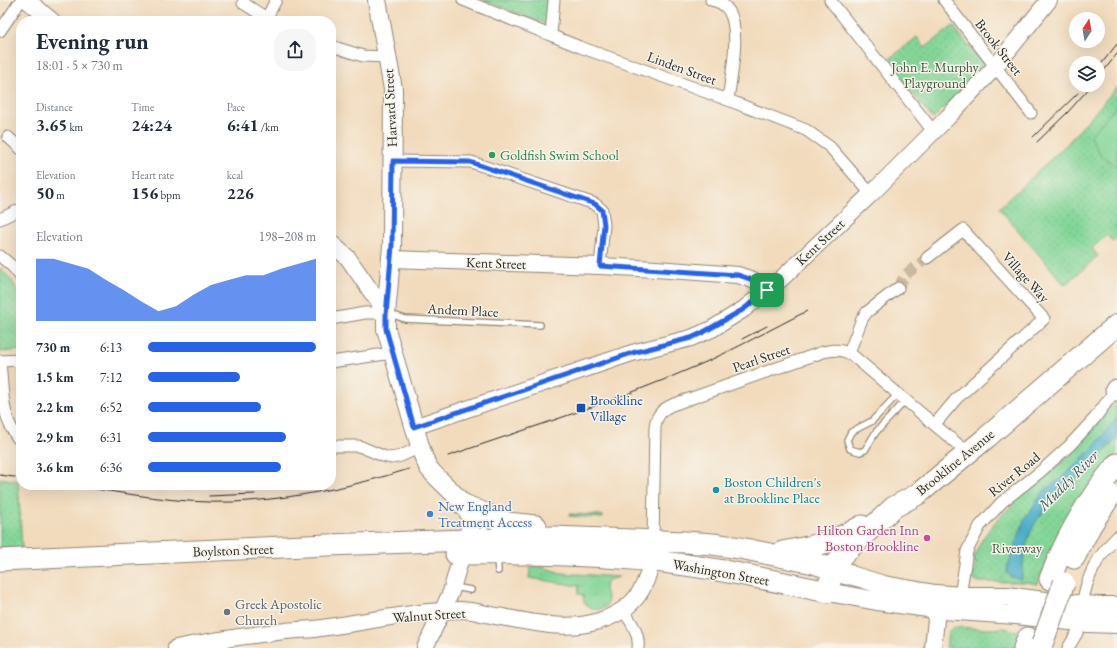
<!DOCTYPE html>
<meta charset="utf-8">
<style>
:root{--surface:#fff;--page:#f6f6f7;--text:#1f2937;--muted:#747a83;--accent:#2563eb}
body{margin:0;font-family:"EB Garamond",serif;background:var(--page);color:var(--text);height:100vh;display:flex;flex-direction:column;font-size:15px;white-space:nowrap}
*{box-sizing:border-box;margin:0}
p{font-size:13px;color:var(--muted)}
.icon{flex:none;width:22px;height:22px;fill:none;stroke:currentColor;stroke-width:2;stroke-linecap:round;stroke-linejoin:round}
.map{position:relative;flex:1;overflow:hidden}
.details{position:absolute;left:16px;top:16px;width:320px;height:474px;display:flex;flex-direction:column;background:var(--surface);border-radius:16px;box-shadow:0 4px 16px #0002}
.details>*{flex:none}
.needle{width:26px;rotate:11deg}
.fabs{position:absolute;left:1069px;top:12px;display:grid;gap:8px}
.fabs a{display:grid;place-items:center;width:36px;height:36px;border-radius:50%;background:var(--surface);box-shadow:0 4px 16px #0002;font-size:20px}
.pin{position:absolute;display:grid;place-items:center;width:34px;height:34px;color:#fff;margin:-17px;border-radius:8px;box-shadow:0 2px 6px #0006}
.round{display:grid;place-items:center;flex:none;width:42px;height:42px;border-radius:16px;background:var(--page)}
.head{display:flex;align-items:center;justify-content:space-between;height:68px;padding:0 20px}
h1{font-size:22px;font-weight:700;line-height:30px}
.figures{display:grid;grid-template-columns:repeat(3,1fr);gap:6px;height:68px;padding:4px 20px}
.figures div{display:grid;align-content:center}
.figures b{font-size:17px;font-weight:700}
.figures small{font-size:11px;font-weight:400}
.figures p{font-size:11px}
.chart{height:112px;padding:8px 20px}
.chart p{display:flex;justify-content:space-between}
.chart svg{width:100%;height:72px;margin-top:4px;fill:var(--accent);opacity:.7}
ul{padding:0 20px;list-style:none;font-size:13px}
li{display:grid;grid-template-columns:64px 48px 1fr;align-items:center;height:30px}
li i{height:10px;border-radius:5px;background:var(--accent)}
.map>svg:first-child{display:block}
</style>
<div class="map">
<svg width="1117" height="648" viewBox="0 0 1117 648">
<defs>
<pattern id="grass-tufts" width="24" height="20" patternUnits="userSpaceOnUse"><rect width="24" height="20" fill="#83d698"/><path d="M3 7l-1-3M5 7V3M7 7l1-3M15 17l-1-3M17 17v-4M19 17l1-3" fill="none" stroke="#71b883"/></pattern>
<pattern id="park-dots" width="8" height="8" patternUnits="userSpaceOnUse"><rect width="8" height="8" fill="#83d698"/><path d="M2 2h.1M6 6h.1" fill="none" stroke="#71b883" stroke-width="1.8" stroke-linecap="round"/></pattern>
</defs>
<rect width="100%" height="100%" fill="#f7f3e8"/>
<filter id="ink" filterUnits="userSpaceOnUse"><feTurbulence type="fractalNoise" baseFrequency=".025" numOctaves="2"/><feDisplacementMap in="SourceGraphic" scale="8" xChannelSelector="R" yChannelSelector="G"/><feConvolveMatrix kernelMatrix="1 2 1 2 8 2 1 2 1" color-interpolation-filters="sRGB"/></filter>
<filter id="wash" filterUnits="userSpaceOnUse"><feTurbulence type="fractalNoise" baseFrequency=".012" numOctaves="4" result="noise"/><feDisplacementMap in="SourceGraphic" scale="16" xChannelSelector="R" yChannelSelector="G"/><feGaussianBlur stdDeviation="0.9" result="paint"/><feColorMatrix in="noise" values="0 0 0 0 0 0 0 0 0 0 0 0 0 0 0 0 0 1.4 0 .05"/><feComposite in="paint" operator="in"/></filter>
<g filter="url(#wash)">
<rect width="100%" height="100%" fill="#f2dbbd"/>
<path fill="url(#grass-tufts)" stroke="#578062" d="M 569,514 L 600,515 L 603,516 L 603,518 L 569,516 Z
M 532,566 L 542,567 L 561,573 L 619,577 C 614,579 608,578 606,584 C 602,592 615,605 601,609 C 595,611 588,606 584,602 L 583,595 L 578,594 L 579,586 L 529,578 L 530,570 Z"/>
<path fill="url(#park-dots)" stroke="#578062" d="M 482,0 L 551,0 L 549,25 Z
M 953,26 L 983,64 L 983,67 L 933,119 L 887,61 L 917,37 L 925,48 Z
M 1117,87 L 1117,237 L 1112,241 L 1107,235 L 1092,248 L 1098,256 L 1065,285 L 999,208 L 1067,144 Z
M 0,268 C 28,293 21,317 21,350 L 0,352 Z
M 1117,400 L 1117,453 L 1098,475 L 1057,540 L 1037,584 L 1027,582 L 979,582 L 973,580 L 972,573 L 974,573 L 976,562 L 973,562 C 979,537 996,520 1014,504 L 1013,502 L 1075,451 L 1078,445 Z
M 0,478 L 18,481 L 22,548 L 0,549 Z
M 955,627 L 987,629 L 1004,628 L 1021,632 L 1016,648 L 946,648 C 948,640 945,630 955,627 Z"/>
<path fill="#83d698" stroke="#578062" d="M 1117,106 L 1117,167 L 1101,155 L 1090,136 Z"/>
<path fill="#4bafca" stroke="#3b6d7a" d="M 1117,417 L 1117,438 C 1105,451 1093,464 1080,476 C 1064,489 1044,507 1034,525 C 1025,542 1023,561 1022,579 C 1015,579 1012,578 1007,573 L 1007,568 L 1025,518 L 1044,491 L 1060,479 L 1075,465 L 1094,446 Z"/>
</g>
<g filter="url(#ink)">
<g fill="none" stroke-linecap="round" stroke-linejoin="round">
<path stroke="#cab8a0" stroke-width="11" stroke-dasharray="11 5.5" stroke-linecap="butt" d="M 898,288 L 905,275 L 927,258"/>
<defs>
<path id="lane" d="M 388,313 L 405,319 L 540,325
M 898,394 L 872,421 L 851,432 L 847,440 L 850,449 L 860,452 L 865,450 L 876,432 L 906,400
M 477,518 L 489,535
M 497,558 L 498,571
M 454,587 L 471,590"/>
<path id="street" d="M 244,0 L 243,3 L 271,21
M 463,0 L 580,47 L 728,100 L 806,130 L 830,147 L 871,194
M 711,0 C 718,1 725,5 729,11 C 741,32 731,76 728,100
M 830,0 L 933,131
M 944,0 L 1031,113
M 266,19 L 276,0
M 0,31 L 21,0
M 551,35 L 554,0
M 331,46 L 363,56 L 387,57
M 8,137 L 21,149
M 393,161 L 471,162 L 595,204 L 602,210 L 604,225 L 600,266
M 0,219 L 21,209
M 0,256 L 12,266 L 21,277
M 927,258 L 963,230 L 1044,319 L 957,398 L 935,424
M 331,319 L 365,313 L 386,313
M 849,353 L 862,319 L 867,312 L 898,288
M 0,361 C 3,389 1,421 21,442
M 0,361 L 21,360
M 331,362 L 392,353
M 331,446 L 359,446 L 383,456 L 391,458 L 401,456 L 420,447
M 653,540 L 655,427 C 656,416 662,409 672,405 L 823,352 C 834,349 843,349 852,355 L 968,453
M 960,596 L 967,551 L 980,526 L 1002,502 L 1040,472 L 1069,446 L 1095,418 L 1117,388
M 1082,605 C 1087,576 1096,558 1117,537
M 623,610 C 631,622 640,633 638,648
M 1068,648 L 1083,623"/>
<path id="secondary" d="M 27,0 L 52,21
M 331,243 L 348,258 L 386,313
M 391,259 L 600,266 L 656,269 L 738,275 L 753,280 L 767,290
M 414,427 L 632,353 L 691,338 L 712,329 L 744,309 L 781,279 L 871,194 L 948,117 L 995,67 L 1049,0
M 176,648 C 209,641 244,636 277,632 C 290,630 302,630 314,629 C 363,623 411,611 461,610 C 471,610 481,613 491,615 C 527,621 566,633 602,620 C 637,608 649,585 653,549
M 425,648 L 451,592 L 462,554
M 933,648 L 937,610"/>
<path id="primary" d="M 377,0 L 393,89 L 392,246 L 386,315 L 386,329 L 422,453
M 428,467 C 438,482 472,504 471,523 C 470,533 465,543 462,553
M 847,574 L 884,585 L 935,594 L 963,596 L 1007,596 L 1052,602 L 1098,606 L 1117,606
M 828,592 L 877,601 L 943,610 L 1016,615 L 1088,623 L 1117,624"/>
<path id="highway" d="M 1116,390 L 1117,390
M 464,505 L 507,523 L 536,526
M 782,552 C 812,547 835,542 862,526
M 456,554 C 530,553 605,554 678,564 C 728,570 778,582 828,592
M 1074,558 L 1091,525 L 1111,495
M 0,560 L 328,545 L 553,537 L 685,542 L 713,544 L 740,548 L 814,563 L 847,574
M 1050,579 C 1066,537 1088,499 1117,464
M 830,582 L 833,570 L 842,555 L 894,507 L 918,494 L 986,438 L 1117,325
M 1024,648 L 1028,638"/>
</defs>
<use href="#lane" stroke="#8e8374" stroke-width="8"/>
<use href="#street" stroke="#8e8374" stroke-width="13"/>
<use href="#secondary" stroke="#8e8374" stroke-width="18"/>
<use href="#primary" stroke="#8e8374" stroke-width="20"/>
<use href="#highway" stroke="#8e8374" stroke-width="23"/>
<use href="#lane" stroke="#fff" stroke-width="5.5"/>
<use href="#street" stroke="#fff" stroke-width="11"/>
<use href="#secondary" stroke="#fff" stroke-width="16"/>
<use href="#primary" stroke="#fff" stroke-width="18"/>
<use href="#highway" stroke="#fff" stroke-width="21"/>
<path stroke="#2b2b2b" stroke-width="1" d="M 1098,68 L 1117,44
M 1098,78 L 1117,54
M 1033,137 L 1078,93
M 1037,142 L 1068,112 L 1092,85
M 742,339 L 767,326
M 448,456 C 532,427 617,401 699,365 C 736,349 771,329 807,311
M 0,475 L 21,478
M 70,485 C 124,493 179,504 233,502 C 294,499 351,487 409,469
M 209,496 L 255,494"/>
<defs>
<path id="primary-bridge" d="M 422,453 L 428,467"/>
<path id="highway-bridge" d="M 1042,644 L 1064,583"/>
</defs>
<use href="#primary-bridge" stroke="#8e8374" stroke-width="20" stroke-linecap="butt"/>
<use href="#highway-bridge" stroke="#8e8374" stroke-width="23" stroke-linecap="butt"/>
<use href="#primary-bridge" stroke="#fff" stroke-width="18"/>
<use href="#highway-bridge" stroke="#fff" stroke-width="21"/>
</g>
</g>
<g fill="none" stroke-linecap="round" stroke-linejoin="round" filter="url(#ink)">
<defs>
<path id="route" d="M 393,161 L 470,162 L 595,204 L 602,210 L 604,225 L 600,266 L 738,275 L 753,280 L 767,290 L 744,309 L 702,333 L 691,338 L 632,353 L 414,427 L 386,329 L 386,315 L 392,246 Z"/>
</defs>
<use href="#route" stroke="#fff" stroke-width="8"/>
<use href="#route" stroke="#2563eb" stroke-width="5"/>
</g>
<circle fill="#2e9e5b" stroke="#f7f3e8" stroke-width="1.5" cx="492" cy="155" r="4"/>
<rect fill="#1a4fb4" stroke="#f7f3e8" stroke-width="1.5" x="576" y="403" width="10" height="10" rx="2"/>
<circle fill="#0f9aa8" stroke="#f7f3e8" stroke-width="1.5" cx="716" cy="490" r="4"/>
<circle fill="#3f7fe0" stroke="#f7f3e8" stroke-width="1.5" cx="430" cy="514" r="4"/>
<circle fill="#d1479c" stroke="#f7f3e8" stroke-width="1.5" cx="927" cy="538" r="4"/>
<circle fill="#6b7280" stroke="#f7f3e8" stroke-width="1.5" cx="227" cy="612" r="4"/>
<g text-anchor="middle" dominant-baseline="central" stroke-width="3" stroke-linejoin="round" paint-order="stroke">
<g font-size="14" fill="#2b2b2b" stroke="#f7f3e8">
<text transform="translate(999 47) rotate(52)">Brook Street</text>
<text transform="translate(682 68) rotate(20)">Linden Street</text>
<text transform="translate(390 108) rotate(-93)">Harvard Street</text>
<text transform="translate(820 242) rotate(-43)">Kent Street</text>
<text transform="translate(496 263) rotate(2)">Kent Street</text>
<text transform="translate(1026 277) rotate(48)">Village Way</text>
<text transform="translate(463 310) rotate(3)">Andem Place</text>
<text transform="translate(761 358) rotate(-19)">Pearl Street</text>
<text transform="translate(955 462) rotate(-39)">Brookline Avenue</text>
<text transform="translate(1014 474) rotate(-39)">River Road</text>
<text transform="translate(233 550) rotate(-2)">Boylston Street</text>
<text transform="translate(721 572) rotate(10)">Washington Street</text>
<text transform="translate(429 615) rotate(-4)">Walnut Street</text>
</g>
<g font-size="14" fill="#415646" stroke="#f7f3e8">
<text x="935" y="67">John E. Murphy<tspan x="935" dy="16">Playground</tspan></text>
<text x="1017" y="548">Riverway</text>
</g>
<g font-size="14" fill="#27864d" stroke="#f7f3e8" text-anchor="start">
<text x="500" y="155">Goldfish Swim School</text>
</g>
<g font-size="14" fill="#164399" stroke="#f7f3e8" text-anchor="start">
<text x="590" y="400">Brookline<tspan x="590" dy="16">Village</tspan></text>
</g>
<g font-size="14" fill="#0d838f" stroke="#f7f3e8" text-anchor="start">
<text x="724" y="482">Boston Children's<tspan x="724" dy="16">at Brookline Place</tspan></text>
</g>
<g font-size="14" fill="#366cbe" stroke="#f7f3e8" text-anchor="start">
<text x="438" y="506">New England<tspan x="438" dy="16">Treatment Access</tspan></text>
</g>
<g font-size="14" fill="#b23c85" stroke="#f7f3e8" text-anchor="end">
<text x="919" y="530">Hilton Garden Inn<tspan x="919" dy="16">Boston Brookline</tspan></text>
</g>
<g font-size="14" fill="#5b616d" stroke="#f7f3e8" text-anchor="start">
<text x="235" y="604">Greek Apostolic<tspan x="235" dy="16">Church</tspan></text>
</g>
<g font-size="15" font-style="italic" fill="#365963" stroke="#f7f3e8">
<text transform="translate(1068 480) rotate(-45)">Muddy River</text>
</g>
</g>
</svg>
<div class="fabs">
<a><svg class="needle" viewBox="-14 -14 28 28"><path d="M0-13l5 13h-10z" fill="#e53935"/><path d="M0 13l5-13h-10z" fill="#747a83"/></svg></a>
<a><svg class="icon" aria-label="layers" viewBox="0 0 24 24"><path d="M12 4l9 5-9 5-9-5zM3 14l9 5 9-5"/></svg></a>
</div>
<div class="pin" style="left:767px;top:290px;background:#1e9e55"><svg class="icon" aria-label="arrive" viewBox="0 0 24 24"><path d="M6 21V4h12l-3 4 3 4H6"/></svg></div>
<section class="details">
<div class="head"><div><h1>Evening run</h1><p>18:01 · 5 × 730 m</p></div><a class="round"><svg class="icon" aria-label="share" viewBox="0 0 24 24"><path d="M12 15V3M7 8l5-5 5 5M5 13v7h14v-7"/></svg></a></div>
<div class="figures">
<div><p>Distance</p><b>3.65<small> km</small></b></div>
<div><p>Time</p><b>24:24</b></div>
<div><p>Pace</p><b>6:41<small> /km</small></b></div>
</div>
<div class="figures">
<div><p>Elevation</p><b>50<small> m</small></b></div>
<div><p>Heart rate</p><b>156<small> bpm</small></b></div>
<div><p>kcal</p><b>226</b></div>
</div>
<div class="chart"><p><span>Elevation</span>198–208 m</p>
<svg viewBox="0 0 160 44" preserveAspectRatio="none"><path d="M0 44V6L10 6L20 9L30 12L40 19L50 25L60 32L70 38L80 35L90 28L100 22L110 19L120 16L130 16L140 12L150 9L160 6V44z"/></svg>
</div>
<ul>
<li><b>730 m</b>6:13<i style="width:100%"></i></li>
<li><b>1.5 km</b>7:12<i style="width:55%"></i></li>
<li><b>2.2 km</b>6:52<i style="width:67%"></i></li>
<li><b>2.9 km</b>6:31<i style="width:82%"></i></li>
<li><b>3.6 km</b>6:36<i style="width:79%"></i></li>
</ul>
</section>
</div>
